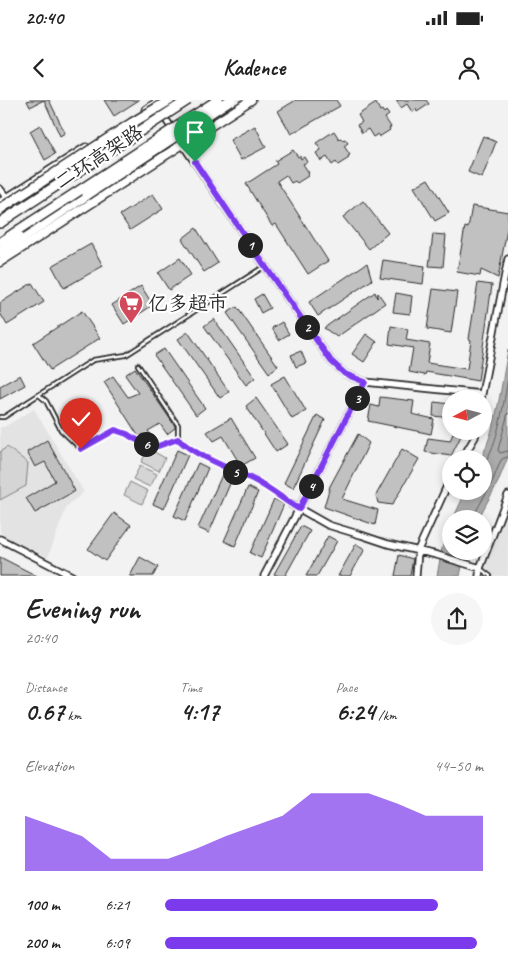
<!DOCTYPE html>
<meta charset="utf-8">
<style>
:root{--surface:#fff;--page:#f6f6f6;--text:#222;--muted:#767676;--accent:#7c3aed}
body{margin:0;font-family:Caveat,"LXGW WenKai TC",sans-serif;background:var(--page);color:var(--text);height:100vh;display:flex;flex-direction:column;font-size:19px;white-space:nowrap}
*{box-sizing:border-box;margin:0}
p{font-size:16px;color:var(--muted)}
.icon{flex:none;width:28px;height:28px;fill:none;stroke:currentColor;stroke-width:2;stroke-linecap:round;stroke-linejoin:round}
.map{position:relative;height:476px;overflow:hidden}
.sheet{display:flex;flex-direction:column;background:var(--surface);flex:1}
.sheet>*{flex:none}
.needle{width:32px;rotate:263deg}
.buttons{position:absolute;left:442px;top:290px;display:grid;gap:10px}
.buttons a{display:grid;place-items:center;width:50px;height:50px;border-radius:50%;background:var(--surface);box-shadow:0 2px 8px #0003;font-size:25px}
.pin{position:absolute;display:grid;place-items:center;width:42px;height:42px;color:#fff;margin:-51px -21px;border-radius:50% 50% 50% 0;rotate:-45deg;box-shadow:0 0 5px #0007}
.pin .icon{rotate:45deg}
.km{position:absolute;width:25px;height:25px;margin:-12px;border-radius:50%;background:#222;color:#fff;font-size:14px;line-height:25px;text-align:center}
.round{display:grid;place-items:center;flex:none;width:52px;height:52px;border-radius:26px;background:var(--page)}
.headline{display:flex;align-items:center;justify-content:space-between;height:85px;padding:0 25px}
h1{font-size:28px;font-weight:700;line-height:38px}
.figures{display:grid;grid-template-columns:repeat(3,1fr);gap:8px;height:85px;padding:5px 25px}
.figures div{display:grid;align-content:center}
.figures b{font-size:25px;font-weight:700}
.figures small{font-size:14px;font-weight:400}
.figures p{font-size:14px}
.chart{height:140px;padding:10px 25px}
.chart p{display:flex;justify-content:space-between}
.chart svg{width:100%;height:90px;margin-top:5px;fill:var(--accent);opacity:.7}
ul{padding:0 25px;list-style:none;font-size:16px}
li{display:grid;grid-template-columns:80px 60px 1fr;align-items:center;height:38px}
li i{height:12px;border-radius:6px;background:var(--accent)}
.status{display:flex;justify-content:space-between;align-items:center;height:35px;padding:0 25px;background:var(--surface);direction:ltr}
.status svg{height:14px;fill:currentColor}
header{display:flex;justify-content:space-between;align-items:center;height:65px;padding:0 25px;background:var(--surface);font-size:22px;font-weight:700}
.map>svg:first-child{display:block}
</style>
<div class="status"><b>20:40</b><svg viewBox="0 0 49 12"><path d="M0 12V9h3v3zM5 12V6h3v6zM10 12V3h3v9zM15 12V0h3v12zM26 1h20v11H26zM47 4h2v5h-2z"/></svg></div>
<header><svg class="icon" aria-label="back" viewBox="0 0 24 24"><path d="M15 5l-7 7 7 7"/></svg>Kadence<svg class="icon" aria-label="person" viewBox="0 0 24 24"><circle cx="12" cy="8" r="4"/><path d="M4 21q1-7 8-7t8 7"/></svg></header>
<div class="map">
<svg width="508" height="476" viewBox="0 0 508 476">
<rect width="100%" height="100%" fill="#f2f2f2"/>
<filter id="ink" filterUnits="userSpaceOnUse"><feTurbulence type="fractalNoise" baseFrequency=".02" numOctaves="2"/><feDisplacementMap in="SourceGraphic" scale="10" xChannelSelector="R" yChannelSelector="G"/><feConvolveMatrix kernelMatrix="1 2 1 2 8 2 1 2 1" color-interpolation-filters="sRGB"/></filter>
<g filter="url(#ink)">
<path fill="#e3e3e3" d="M 34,309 L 84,392 L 67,406 L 48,457 L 11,441 L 0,432 L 0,327 L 4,327 Z
M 508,402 L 508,476 L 481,476 L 482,474 L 485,472 L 484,464 Z"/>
<path fill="#d5d5d5" stroke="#808080" d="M 7,347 L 28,363 L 26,386 L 0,400 L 0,352 Z
M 149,349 L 165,358 L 159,371 L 141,362 Z
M 140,366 L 157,374 L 150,387 L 133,379 Z
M 130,382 L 148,391 L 142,404 L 124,395 Z"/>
<path fill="#ababab" stroke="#787878" d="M 508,250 L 508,357 L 498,382 L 478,419 L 453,419 L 466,391 L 484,391 L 484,359 L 481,359 C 497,325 501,287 508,250 Z
M 451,423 L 451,451 L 465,451 L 460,476 L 437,476 L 442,448 Z"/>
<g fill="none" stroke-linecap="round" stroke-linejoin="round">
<path stroke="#5e5e5e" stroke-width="1" d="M 508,313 L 498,350 L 500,353 L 508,351
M 484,363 C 498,346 504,301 508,278
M 474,419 L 474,415 L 493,380 L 501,360 L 504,358 L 508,357"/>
</g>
<path fill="#c1c1c1" stroke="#2b2b2b" d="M 30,0 L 49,0 L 65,33 L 60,36 L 44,0 L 30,7 L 27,1 Z
M 104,0 L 139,0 L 114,16 Z
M 296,0 L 336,0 L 340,6 L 291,34 L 278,11 Z
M 396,0 L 426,0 L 429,4 L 417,12 L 416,9 L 412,12 L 407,4 L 401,8 Z
M 376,3 L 380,11 L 382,10 L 384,13 L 386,11 L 389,15 L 385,18 L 391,27 L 389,28 L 390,30 L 379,37 L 378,34 L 373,37 L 368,29 L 362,33 L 357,25 L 362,22 L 358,15 Z
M 40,25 L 55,54 L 45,60 L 30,31 Z
M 255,26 L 266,47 L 241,60 L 230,40 Z
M 334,31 L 339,39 L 341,38 L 342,40 L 345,39 L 348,43 L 344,46 L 350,55 L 348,56 L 349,58 L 338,65 L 336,62 L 332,65 L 327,57 L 321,61 L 316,53 L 321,50 L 316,43 Z
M 483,36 L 496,42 L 482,78 L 468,72 Z
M 293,50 L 298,57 L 300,56 L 301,59 L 304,57 L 307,62 L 303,64 L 309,73 L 307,74 L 308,76 L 297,83 L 295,81 L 291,83 L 286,75 L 277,81 L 328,161 L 308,174 L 276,124 L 272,126 L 246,84 L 277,64 L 275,61 Z
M 428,79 L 449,113 L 435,121 L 414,87 Z
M 153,94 L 163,109 L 130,130 L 120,115 Z
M 363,101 L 388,133 L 369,149 L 343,117 Z
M 472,106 L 508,112 L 508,124 L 498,178 L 481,170 L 480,176 L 457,172 L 465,127 L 468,128 Z
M 196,128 L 218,163 L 204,172 L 182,139 Z
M 433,134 L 446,135 L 443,167 L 429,166 Z
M 91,144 L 103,166 L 64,188 L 52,166 Z
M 180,158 L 191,175 L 169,190 L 158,173 Z
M 383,160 L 425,166 L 423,184 L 380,178 Z
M 367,163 L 372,180 L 318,216 L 309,202 Z
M 32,183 L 44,202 L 7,225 L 0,213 L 0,203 Z
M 478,183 L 492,185 L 478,281 L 426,272 L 425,275 L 409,272 L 413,248 L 389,244 L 391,226 L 408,229 L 406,240 L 430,244 L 427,263 L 467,269 L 471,240 L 469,239 Z
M 141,186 L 153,205 L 124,224 L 112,205 Z
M 433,189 L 457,192 L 451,233 L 427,229 Z
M 375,192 L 377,198 L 378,193 L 385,203 L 337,237 L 324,228 Z
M 396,193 L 412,196 L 410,214 L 393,212 Z
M 262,194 L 270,208 L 261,213 L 254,199 Z
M 237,207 L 278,266 L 269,273 L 227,213 Z
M 82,211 L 100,238 L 50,270 L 33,243 Z
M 214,219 L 255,278 L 246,285 L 204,226 Z
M 282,222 L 289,234 L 279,240 L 272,228 Z
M 188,232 L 229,292 L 220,298 L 178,239 Z
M 366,234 L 377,242 L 364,262 L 352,254 Z
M 164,249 L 205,308 L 196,315 L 154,255 Z
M 301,251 L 306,263 L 296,267 L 291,255 Z
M 135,268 L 175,326 L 175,328 L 167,334 L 160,324 L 148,331 L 150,334 L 145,337 L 144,334 L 139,337 L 104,282 L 113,276 L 128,297 L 138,293 L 125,275 Z
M 20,275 L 25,285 L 0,299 L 0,286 Z
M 285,276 L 306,311 L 292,319 L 271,284 Z
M 380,297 L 414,301 L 412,314 L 434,319 L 431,334 L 368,321 L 371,305 L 379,307 Z
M 256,298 L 288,344 L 276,352 L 246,306 Z
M 434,302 L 451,304 L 451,318 L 433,316 Z
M 76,304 L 79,308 L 91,312 L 91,334 L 83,335 L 81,339 L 74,338 L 64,329 L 67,325 L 60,315 Z
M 317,315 L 325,320 L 293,388 L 284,383 Z
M 231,318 L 255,358 L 241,366 L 223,336 L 214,341 L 207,332 Z
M 454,331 L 463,332 L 451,356 L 425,352 L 428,338 L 450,341 Z
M 358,334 L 369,343 L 342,399 L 378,410 L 375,425 L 324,407 L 330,386 Z
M 47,340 L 75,391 L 35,413 L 26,398 L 55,381 L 45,362 L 35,367 L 27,352 Z
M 402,349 L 419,359 L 392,405 L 378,403 L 376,395 Z
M 177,350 L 188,355 L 164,409 L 153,404 Z
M 198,363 L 208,368 L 185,421 L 174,416 Z
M 222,375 L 232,379 L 209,433 L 198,428 Z
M 248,387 L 258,392 L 235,446 L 224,441 Z
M 274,399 L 284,404 L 261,458 L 250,453 Z
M 114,413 L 131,425 L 105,461 L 88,449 Z
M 301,426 L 310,431 L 285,476 L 279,476 L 274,474 Z
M 328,436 L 337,441 L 317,476 L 306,476 Z
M 356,444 L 365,449 L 350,476 L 338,476 Z
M 399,455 L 413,459 L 410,476 L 395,476 Z
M 0,457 L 37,476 L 0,476 Z
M 140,457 L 158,467 L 153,476 L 130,476 Z"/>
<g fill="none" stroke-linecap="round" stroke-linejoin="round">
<defs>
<path id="service" d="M 138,265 L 178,325 L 178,339
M 39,295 L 46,301 L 61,330 L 81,349 L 115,330 L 127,334 L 133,338 L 146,344 L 158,346 L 178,339 C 201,360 231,367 258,382 C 269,388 280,397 291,404
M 0,317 L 4,317 L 93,260 L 126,255 L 265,166
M 481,469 L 490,476"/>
<path id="minor" d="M 156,5 L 265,166 L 331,261 L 345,274 L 365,282 L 482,294
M 0,89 L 7,98
M 481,299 L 508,159
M 462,359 L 475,337 L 476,331
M 291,404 L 328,425 L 361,435 L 388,444 L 437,455 L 480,468
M 0,439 L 72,476
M 264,476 L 365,282
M 416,476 L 418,450 L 451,377
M 479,476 L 480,468 L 508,395"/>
<path id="secondary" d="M 146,10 L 161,0
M 0,103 L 86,48
M 0,162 L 251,0"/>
<path id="trunk" d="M 0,123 L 10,116
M 0,143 L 19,130
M 0,153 L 87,95"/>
</defs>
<use href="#service" stroke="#2b2b2b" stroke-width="6"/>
<use href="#minor" stroke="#2b2b2b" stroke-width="9"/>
<use href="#secondary" stroke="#2b2b2b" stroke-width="11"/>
<use href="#trunk" stroke="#2b2b2b" stroke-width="12"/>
<use href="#service" stroke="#fff" stroke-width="2.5"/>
<use href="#minor" stroke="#fff" stroke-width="5.5"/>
<use href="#secondary" stroke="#fff" stroke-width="8"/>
<use href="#trunk" stroke="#fff" stroke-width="9"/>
<defs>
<path id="trunk-bridge" d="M 87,95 L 230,0
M 0,109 L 132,23 L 170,0
M 10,116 L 188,0
M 19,130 L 218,0"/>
</defs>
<use href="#trunk-bridge" stroke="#2b2b2b" stroke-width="12" stroke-linecap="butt"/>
<use href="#trunk-bridge" stroke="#fff" stroke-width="9"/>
</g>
</g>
<g fill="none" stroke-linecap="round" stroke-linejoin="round" filter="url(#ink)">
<defs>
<path id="route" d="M 81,349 L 115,330 L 127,334 L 133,338 L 146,344 L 158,346 L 178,339 C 200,359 230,368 256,381 C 271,389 284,400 299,409 L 365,282 L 345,274 L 331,261 L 265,166 L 195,62"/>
</defs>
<use href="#route" stroke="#fff" stroke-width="10"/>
<use href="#route" stroke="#7c3aed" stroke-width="6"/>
</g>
<defs>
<symbol id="supermarket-pin" viewBox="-11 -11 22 30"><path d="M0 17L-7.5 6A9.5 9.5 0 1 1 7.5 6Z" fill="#d1495b" stroke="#fff"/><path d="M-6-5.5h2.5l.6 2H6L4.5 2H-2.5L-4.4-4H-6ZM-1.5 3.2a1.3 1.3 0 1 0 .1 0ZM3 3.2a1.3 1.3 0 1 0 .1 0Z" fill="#fff"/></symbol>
</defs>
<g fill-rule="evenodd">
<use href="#supermarket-pin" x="117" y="189" width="28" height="38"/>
</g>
<g text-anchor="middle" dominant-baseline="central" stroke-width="4.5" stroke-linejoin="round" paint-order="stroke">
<g font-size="20" fill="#2b2b2b" stroke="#fff">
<text transform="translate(99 57) rotate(-33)">二环高架路</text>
</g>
<g font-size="20" fill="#2b2b2b" stroke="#fff" text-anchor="start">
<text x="148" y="203">亿多超市</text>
</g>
</g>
</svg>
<div class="buttons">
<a><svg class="needle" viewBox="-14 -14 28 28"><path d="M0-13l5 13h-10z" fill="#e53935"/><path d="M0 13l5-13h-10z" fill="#767676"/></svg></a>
<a><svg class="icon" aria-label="locate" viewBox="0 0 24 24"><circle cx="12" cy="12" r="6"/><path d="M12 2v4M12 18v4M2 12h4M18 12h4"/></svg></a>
<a><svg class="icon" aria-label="layers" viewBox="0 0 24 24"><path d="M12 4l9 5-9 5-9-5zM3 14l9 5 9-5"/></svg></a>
</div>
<div class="pin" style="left:195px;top:62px;background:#1e9e55"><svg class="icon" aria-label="arrive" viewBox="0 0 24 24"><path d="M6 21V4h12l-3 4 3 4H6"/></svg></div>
<div class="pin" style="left:81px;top:349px;background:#d93025"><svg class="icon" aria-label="check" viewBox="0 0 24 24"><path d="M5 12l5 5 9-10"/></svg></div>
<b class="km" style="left:250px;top:145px">1</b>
<b class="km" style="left:307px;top:227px">2</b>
<b class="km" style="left:357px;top:298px">3</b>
<b class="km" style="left:311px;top:386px">4</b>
<b class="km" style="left:235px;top:372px">5</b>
<b class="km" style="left:146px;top:344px">6</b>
</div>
<section class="sheet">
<div class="headline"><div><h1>Evening run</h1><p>20:40</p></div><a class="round"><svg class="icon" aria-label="share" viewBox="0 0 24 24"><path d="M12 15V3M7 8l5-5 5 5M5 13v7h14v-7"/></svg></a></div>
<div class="figures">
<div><p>Distance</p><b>0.67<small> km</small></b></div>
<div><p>Time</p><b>4:17</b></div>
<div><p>Pace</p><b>6:24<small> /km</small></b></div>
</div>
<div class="chart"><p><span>Elevation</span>44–50 m</p>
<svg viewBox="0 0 160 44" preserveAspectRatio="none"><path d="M0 44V17L10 22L20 27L30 38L40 38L50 38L60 33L70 27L80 22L90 17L100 6L110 6L120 6L130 11L140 17L150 17L160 17V44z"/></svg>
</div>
<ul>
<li><b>100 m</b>6:21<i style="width:86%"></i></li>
<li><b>200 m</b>6:09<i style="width:98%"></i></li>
</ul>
</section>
